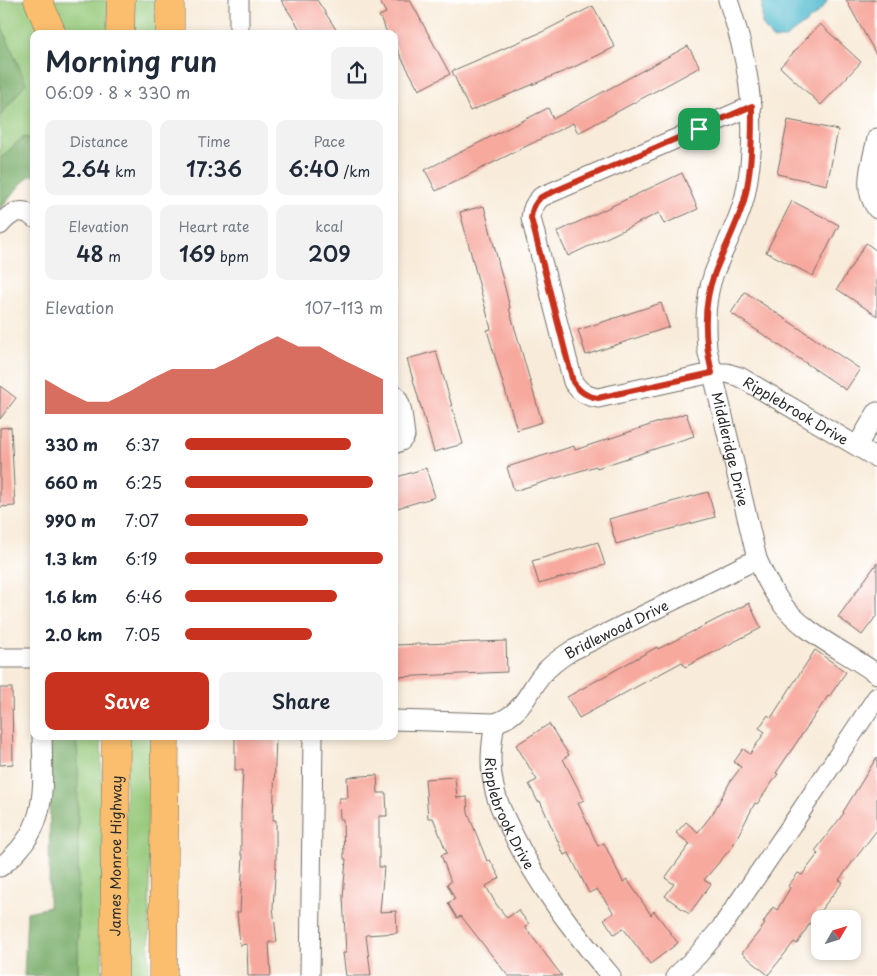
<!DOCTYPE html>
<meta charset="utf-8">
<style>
:root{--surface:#fff;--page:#f2f2f3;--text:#1f2937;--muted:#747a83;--accent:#c8321e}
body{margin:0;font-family:"Playpen Sans",sans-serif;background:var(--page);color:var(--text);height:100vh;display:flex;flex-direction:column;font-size:19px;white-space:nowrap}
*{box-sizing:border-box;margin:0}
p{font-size:16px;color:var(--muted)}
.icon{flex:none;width:28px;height:28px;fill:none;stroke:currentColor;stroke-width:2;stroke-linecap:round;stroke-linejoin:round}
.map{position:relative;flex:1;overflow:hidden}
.panel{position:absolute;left:30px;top:30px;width:368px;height:710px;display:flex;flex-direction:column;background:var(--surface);border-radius:10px;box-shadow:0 2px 8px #0003}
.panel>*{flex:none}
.needle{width:32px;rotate:51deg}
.tools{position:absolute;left:811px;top:910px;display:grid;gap:10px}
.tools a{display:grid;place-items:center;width:50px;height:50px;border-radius:10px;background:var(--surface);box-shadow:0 2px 8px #0003;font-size:25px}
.pin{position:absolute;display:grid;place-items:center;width:42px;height:42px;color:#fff;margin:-21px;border-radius:10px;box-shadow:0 2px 8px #0006}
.round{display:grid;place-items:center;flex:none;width:52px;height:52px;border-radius:10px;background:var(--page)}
.summary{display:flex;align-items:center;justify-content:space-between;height:85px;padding:0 15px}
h1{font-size:28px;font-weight:600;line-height:38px}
.figures{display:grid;grid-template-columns:repeat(3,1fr);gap:8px;height:85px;padding:5px 15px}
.figures div{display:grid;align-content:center;border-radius:10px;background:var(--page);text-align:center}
.figures b{font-size:21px;font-weight:600}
.figures small{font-size:14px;font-weight:400}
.figures p{font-size:14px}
.chart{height:140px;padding:10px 15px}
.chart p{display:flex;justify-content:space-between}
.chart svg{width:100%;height:90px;margin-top:5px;fill:var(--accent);opacity:.7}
.cta{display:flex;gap:10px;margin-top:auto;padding:10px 15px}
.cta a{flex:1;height:58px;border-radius:10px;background:var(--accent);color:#fff;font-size:20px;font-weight:600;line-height:58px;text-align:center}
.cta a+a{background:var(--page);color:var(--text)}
ul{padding:0 15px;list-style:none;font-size:16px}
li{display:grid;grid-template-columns:80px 60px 1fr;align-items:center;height:38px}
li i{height:12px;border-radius:6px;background:var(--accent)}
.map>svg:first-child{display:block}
</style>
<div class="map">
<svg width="877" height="976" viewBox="0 0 877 976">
<rect width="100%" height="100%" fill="#fff"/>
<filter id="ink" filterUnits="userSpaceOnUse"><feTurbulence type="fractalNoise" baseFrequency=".02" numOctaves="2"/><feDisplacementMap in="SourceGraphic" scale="10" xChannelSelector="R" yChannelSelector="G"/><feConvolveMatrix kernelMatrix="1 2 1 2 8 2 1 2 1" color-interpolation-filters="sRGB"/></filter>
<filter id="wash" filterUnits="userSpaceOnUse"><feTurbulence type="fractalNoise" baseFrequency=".0096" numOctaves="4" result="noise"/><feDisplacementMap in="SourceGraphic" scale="20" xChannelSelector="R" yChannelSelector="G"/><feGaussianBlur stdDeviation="1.12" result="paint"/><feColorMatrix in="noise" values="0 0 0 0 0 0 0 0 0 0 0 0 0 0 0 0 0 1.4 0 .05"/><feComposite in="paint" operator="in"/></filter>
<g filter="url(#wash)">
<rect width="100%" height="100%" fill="#f8ebd9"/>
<path fill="#95c879" stroke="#607a52" d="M 0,0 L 30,0 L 45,34 L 34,34 L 34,139 L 23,137 L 0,159 L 0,116 L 25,83 L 0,22 Z
M 47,0 L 108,0 L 108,34 L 61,34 Z
M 133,0 L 159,0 L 158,34 L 133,34 Z
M 76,736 L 101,736 L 103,837 L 102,976 L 78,976 L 78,909 Z
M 126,736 L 151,736 L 149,976 L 124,976 Z"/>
<path fill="#78ac69" stroke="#526c4a" d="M 0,22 L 26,83 L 0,116 Z
M 24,137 L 34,139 L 34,176 L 31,175 L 20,185 L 0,210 L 0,159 Z
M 50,736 L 76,736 L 78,759 L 78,976 L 24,976 L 27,912 L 49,907 Z"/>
<path fill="#50bacd" stroke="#3e727c" d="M 762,0 L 828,0 C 819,16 798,28 784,39 L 772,39 L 762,24 Z"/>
<g id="blocks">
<path fill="#f7a99e" d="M 281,0 L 317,0 L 339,34 L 303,34 Z
M 379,0 L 410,0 L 450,74 L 419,90 L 394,44 L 394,34 L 388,34 L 379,16 L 386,13 Z
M 846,0 L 877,0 L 877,56 Z
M 593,6 L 615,47 L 574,67 L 470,111 L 452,71 L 542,32 Z
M 820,24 L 861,62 L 821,105 L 780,67 Z
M 688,46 L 700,67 L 578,133 L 573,123 L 436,191 L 425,170 L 548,108 L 553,119 Z
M 788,120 L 838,130 L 827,185 L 777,174 Z
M 682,173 L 698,209 L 664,224 L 659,213 L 568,256 L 557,232 Z
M 792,201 L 839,225 L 813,276 L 766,252 Z
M 484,206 L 510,308 L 509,308 L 542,422 L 517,430 L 487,330 L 491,329 L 460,212 Z
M 866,243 L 877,251 L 877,316 L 837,289 Z
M 745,292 L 860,369 L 846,390 L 731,313 Z
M 661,303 L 669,327 L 586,355 L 578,330 Z
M 436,351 L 463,444 L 434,452 L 407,359 Z
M 0,386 L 16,398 L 0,419 Z
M 686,413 L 694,436 L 597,468 L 596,466 L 514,491 L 507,467 L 574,446 L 575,450 Z
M 11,427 L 15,506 L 0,507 L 0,428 Z
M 426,468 L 435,497 L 394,509 L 394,478 Z
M 708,492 L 715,517 L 616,544 L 609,519 Z
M 598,542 L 605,565 L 539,584 L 532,561 Z
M 877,563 L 877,615 L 862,635 L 838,617 Z
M 749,603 L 761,628 L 685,667 L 682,662 L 579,718 L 567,697 L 657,647 L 658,649 Z
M 506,641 L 507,672 L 394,677 L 394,645 Z
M 815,650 L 846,672 L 829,697 L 828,696 L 776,773 L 778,774 L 757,804 L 755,803 L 732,847 L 704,880 L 711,884 L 689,914 L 665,896 L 674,884 L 665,878 L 690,844 L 676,833 L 686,822 L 698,832 L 713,813 L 730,782 L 741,767 L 734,762 L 743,749 L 750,754 L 765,732 L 759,728 L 768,715 L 771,718 Z
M 0,688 L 12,688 L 13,764 L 0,765 Z
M 549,724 L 569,755 L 563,759 L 584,800 L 578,803 L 598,846 L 604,843 L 623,882 L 627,879 L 651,915 L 654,911 L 678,943 L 650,964 L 623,928 L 614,934 L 604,919 L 614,913 L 597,889 L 589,893 L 569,853 L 564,855 L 540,801 L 538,802 L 529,784 L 537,780 L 516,745 Z
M 235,736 L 276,736 L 273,820 L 276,820 L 276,863 L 273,907 L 277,942 L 269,942 L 271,976 L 248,976 L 247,944 L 240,945 L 237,912 L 240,912 L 243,855 L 241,855 L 241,812 L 243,770 L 235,770 Z
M 877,757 L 877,830 L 839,880 L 843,882 L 820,911 L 818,910 L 797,944 L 794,942 L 768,975 L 742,953 L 765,924 L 763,923 L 773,907 L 777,910 L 790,888 L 788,886 L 798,873 L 802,875 L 818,854 L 815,851 L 844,813 L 843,812 Z
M 377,775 L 378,793 L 386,793 L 387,816 L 379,816 L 379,867 L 384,867 L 380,912 L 396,911 L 397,933 L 366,935 L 371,976 L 346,976 L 343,953 L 346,953 L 343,897 L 346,859 L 344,859 L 343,819 L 340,819 L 339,798 L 348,798 L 347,777 Z
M 455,777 L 457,798 L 467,797 L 468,813 L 487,861 L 490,860 L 500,878 L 486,886 L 496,904 L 507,918 L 518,910 L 529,924 L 525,927 L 562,976 L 508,976 L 461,916 L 457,918 L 448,903 L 455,899 L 447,884 L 451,882 L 441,855 L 447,853 L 433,818 L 428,818 L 425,779 Z"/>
</g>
</g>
<g filter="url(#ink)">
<use href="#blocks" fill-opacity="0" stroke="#736e68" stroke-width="1"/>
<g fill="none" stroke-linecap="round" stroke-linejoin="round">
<defs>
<g id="street">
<path id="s1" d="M 728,0 C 747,56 756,106 750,165 C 748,177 747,191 743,203 C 736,227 723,250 714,273 C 705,298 705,323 707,349 L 757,559 C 763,573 770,587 779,600 C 803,634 844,650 877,674"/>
<path d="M 239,34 L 239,0"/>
<path id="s2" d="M 752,106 L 541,197 C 534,204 532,209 531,218 L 573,382 C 580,392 586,396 598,398 L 712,373 L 727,373 L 740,377 L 877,458"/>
<path d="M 877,138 C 872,163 861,188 877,209"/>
<path d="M 0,225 C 9,214 22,205 34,218"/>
<path d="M 394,394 C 403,403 403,423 405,436 L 401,441 L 394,444"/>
<path d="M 857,446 L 877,412"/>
<path d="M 0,658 L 34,658"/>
<path id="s3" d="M 394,720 L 495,723 C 521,715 526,696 541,676 C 549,666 560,658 571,651 L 757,559"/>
<path id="s4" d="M 495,723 C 491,745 489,765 494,787 C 497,803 505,818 512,832 C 538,886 573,931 611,976"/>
<path d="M 0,867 C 49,830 43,791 42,736"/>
<path d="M 310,976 L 313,736"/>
<path d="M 676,976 L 697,956 L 721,928 L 795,820 L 877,697"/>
</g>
<g id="highway">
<path d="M 38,0 L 52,34"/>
<path d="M 120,34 L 121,0"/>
<path d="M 170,34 L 170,0"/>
<path id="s5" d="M 114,976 L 116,736"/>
<path d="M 163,976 L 165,736"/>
</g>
</defs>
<use href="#street" stroke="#736e68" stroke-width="21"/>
<use href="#highway" stroke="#736e68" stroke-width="29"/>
<use href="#street" stroke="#fff" stroke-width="19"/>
<use href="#highway" stroke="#fabe6e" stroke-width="28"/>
</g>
</g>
<g fill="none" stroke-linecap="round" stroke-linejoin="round" filter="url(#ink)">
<defs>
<path id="route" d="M 752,106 C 752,138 752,170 744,201 C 737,225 724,249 715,272 C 702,305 704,339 712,373 L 598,398 C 586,396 580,392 573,382 L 531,218 C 532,209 534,204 541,197 Z"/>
</defs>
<use href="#route" stroke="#fff" stroke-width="10"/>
<use href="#route" stroke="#c8321e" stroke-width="6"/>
</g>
<g text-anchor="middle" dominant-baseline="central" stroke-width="4" stroke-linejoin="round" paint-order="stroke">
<g font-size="14" fill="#2b2b2b" stroke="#fff">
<text stroke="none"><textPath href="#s2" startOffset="664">Ripplebrook Drive</textPath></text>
<text stroke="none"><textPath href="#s1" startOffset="462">Middleridge Drive</textPath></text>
<text stroke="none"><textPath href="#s3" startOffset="258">Bridlewood Drive</textPath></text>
<text stroke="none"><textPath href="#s4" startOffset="94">Ripplebrook Drive</textPath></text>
<text stroke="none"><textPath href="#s5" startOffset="120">James Monroe Highway</textPath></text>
</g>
</g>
</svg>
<div class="tools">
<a><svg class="needle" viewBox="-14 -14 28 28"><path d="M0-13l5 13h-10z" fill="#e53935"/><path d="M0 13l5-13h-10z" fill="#747a83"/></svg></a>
</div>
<div class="pin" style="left:699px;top:129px;background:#1e9e55"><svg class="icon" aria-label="arrive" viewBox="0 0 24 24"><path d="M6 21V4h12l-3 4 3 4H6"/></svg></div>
<section class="panel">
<div class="summary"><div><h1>Morning run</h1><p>06:09 · 8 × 330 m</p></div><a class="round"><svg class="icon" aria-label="share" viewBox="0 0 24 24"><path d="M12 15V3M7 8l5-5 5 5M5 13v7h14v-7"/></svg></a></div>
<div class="figures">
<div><p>Distance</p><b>2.64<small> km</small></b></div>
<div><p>Time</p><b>17:36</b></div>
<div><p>Pace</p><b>6:40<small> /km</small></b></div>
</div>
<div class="figures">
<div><p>Elevation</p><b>48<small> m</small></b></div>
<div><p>Heart rate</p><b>169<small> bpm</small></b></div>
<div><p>kcal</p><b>209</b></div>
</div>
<div class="chart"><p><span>Elevation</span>107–113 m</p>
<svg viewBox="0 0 160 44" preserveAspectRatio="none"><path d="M0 44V27L10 33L20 38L30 38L40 33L50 27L60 22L70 22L80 22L90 17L100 11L110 6L120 11L130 11L140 17L150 22L160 27V44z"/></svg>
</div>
<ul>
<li><b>330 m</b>6:37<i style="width:84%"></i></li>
<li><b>660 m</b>6:25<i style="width:95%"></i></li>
<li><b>990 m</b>7:07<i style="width:62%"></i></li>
<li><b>1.3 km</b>6:19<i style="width:100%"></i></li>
<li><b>1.6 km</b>6:46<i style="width:77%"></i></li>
<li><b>2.0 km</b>7:05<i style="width:64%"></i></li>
</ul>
<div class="cta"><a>Save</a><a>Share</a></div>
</section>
</div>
